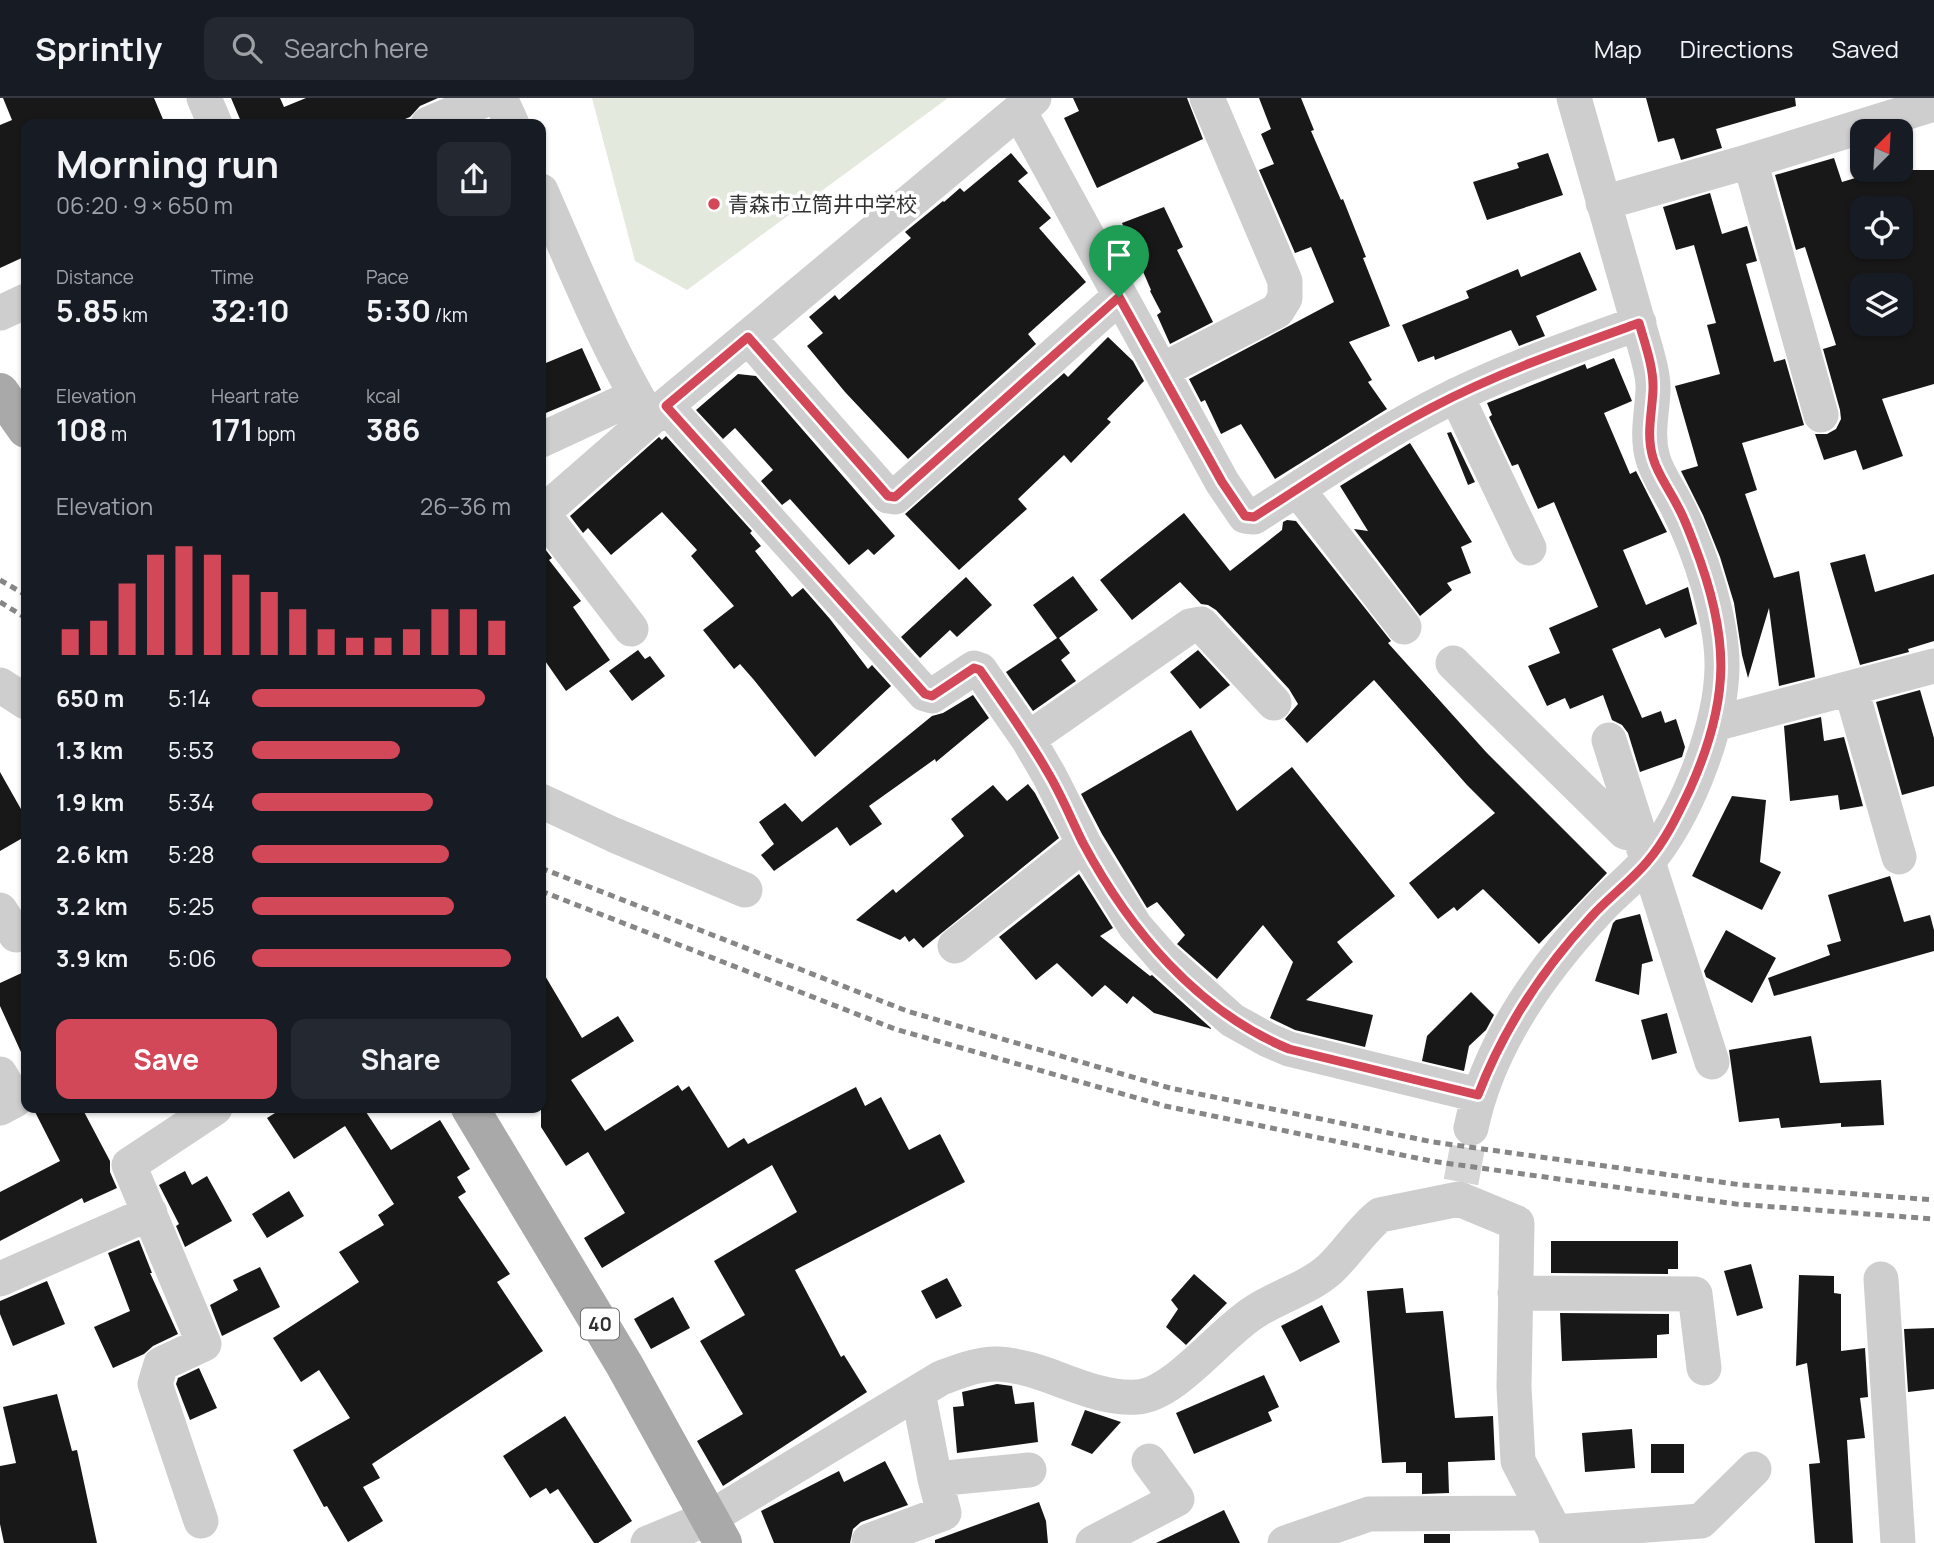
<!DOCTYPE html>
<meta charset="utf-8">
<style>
:root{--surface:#171b24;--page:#242831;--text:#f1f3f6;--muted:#9ea1a6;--line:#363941;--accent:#d34859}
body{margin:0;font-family:Manrope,"Noto Sans JP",sans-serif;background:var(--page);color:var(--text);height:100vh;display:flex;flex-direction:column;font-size:26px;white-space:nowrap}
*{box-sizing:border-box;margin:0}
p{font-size:23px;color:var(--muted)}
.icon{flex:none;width:38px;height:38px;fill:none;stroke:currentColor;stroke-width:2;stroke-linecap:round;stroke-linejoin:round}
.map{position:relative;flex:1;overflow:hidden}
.details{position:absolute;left:21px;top:21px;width:525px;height:994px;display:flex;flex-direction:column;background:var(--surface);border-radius:14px;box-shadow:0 2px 5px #0004}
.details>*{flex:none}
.needle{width:46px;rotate:24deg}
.buttons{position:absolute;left:1850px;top:21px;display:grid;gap:14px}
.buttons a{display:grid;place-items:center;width:63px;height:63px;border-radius:14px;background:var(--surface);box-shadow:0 2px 5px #0004;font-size:35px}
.pin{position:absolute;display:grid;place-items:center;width:60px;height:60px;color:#fff;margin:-72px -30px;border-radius:50% 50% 50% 0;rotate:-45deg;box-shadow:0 0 7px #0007}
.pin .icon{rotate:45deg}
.round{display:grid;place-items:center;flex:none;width:74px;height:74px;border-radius:14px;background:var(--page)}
.summary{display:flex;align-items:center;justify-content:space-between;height:119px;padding:0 35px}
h1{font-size:38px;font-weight:700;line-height:52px}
.figures{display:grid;grid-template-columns:repeat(3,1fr);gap:10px;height:119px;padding:7px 35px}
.figures div{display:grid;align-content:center}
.figures b{font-size:30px;font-weight:700}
.figures small{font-size:19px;font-weight:400}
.figures p{font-size:19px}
.chart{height:196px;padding:14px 35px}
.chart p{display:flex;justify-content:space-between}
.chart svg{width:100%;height:126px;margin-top:7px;stroke:var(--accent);stroke-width:6}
.button{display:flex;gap:14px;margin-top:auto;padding:14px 35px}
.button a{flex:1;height:80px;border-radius:14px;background:var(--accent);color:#fff;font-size:28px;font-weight:700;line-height:80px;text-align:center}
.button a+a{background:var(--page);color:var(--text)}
ul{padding:0 35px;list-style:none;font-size:23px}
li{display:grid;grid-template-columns:112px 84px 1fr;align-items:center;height:52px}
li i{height:18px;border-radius:9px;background:var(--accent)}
header{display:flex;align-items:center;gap:42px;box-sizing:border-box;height:98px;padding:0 35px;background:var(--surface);border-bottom:2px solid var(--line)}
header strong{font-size:33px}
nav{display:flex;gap:38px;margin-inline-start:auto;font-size:24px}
.search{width:490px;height:63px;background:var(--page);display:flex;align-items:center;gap:18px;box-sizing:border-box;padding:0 24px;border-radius:14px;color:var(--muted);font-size:26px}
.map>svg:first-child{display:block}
</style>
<header>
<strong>Sprintly</strong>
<div class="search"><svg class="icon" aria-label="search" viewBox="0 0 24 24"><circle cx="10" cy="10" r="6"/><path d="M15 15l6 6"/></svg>Search here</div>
<nav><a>Map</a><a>Directions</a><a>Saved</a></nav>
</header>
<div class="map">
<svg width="1934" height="1445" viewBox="0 0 1934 1445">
<rect width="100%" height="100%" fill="#fff"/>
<path fill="#e4e9de" d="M 592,0 L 948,0 L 687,192 L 635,163 Z"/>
<path fill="#181818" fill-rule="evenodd" d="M 3,0 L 154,0 L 165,26 L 26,26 L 26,158 L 0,170 L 0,27 L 12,22 Z
M 231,0 L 280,0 L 284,9 L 306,0 L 438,0 L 420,8 L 410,19 L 393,26 L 242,26 Z
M 1073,0 L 1187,0 L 1203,41 L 1097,90 L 1064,20 L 1079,13 Z
M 1259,0 L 1301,0 L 1314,32 L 1311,33 L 1341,102 L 1343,101 L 1366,159 L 1363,160 L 1390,228 L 1349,244 L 1372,282 L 1368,284 L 1387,311 L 1275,381 L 1241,326 L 1221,336 L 1205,302 L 1201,304 L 1189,281 L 1334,204 L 1311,149 L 1295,155 L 1259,72 L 1274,66 L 1261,36 L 1271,31 Z
M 1646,0 L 1795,0 L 1796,8 L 1716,31 L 1722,50 L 1681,62 L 1674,40 L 1658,44 Z
M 1011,55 L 1028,75 L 1018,83 L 1051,120 L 1039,130 L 1086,184 L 1028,236 L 1036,246 L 908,361 L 845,294 L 807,248 L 823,235 L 809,219 L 835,197 L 839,202 L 911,140 L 905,134 L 943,103 L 944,104 L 960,90 L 964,94 Z
M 1548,55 L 1563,97 L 1487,122 L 1473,84 L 1519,70 L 1517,65 Z
M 1834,60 L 1842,84 L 1882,72 L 1934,72 L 1934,286 L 1882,301 L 1903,358 L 1863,372 L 1856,352 L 1824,362 L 1815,336 L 1827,336 L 1836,331 L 1841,321 L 1840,312 L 1823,251 L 1836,247 L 1805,149 L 1796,152 L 1775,77 ZM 1862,110 L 1900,110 L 1900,149 L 1862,149 ZM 1862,187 L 1900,187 L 1900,226 L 1862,226 Z
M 1710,95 L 1722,136 L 1747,128 L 1757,163 L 1746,166 L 1774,264 L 1785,261 L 1804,327 L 1742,345 L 1757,392 L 1745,396 L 1774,480 L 1799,473 L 1815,579 L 1779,588 L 1769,510 L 1748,580 L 1742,557 L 1734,505 L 1720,459 L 1703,417 L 1681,373 L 1698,368 L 1675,288 L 1720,276 L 1707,227 L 1716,225 L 1694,147 L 1676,152 L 1663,109 Z
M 1164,109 L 1183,149 L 1177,152 L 1213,224 L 1170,246 L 1157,217 L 1161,214 L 1150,193 L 1151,192 L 1122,125 Z
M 1580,154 L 1597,192 L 1536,218 L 1545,238 L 1519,248 L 1511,232 L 1435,262 L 1434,258 L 1418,264 L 1402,227 L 1469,200 L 1466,193 L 1518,171 L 1521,179 Z
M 1108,239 L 1133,263 L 1144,283 L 1107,321 L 1111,324 L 1071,365 L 1064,357 L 1018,401 L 1027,411 L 959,472 L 905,416 L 1064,275 L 1068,279 Z
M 582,250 L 601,292 L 541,317 L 541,267 Z
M 1614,260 L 1632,303 L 1604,315 L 1630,376 L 1636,373 L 1667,434 L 1623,452 L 1646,507 L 1688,489 L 1697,526 L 1665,540 L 1660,530 L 1612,551 L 1642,620 L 1661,613 L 1665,625 L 1676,621 L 1685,649 L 1682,659 L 1640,674 L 1628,635 L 1622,627 L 1612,622 L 1603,597 L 1570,611 L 1565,600 L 1547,608 L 1528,568 L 1560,555 L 1549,530 L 1598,509 L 1554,404 L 1538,411 L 1518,366 L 1512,368 L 1489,319 L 1492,317 L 1487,305 L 1585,266 L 1587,271 Z
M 738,276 L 756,278 L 895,438 L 874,457 L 868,451 L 849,467 L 790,401 L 782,407 L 761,383 L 773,372 L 735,330 L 723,341 L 696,312 Z
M 1451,334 L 1475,384 L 1468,387 L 1447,335 Z
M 666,338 L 752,433 L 750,435 L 761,448 L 755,453 L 792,499 L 803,490 L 830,521 L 868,571 L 872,567 L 891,588 L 815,659 L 754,582 L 740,566 L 734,571 L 703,532 L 734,508 L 691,458 L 697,452 L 662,414 L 611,457 L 588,430 L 583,435 L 570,418 L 659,339 L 662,342 Z
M 1410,345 L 1472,444 L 1461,449 L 1471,475 L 1447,485 L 1452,492 L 1420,518 L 1354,431 L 1368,433 L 1340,388 Z
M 1184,415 L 1230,473 L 1282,432 L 1283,424 L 1287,422 L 1296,423 L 1391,543 L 1388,545 L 1486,654 L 1607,775 L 1539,846 L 1483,791 L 1457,813 L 1454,809 L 1438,821 L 1409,785 L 1495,715 L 1467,687 L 1374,582 L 1307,645 L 1285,621 L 1298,606 L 1289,591 L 1216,512 L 1208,507 L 1201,506 L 1180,484 L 1132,522 L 1100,482 Z
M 541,446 L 552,460 L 549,462 L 581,503 L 573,509 L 610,562 L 566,593 L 541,557 Z
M 1865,456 L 1875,494 L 1934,476 L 1934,543 L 1908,551 L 1909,554 L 1860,567 L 1830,465 Z
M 1073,478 L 1098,512 L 1059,540 L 1070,555 L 1061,562 L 1076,583 L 1033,613 L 1006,574 L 1057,540 L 1033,507 Z
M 966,479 L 992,507 L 957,539 L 950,532 L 920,560 L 901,539 Z
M 638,552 L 645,561 L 650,558 L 665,578 L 632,603 L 609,573 Z
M 1198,552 L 1230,587 L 1200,611 L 1170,574 Z
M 1920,592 L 1934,640 L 1934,688 L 1902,697 L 1876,604 Z
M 973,597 L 989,620 L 936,664 L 935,661 L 869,708 L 882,726 L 850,748 L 837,729 L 774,773 L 761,757 L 774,746 L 759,724 L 785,705 L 802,724 L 932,618 L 943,615 Z
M 1821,619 L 1824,643 L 1844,639 L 1863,708 L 1840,712 L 1838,697 L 1790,703 L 1784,628 Z
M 1191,632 L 1237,713 L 1292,669 L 1395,798 L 1337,844 L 1353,864 L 1306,902 L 1373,917 L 1365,949 L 1295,932 L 1270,920 L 1293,864 L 1263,827 L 1217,881 L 1177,846 L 1185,837 L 1157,804 L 1147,810 L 1102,736 L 1081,696 Z
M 0,674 L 26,720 L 26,738 L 0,753 Z
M 1028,686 L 1035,695 L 1059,740 L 923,850 L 914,840 L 909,844 L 905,838 L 900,842 L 856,822 L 893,791 L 896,795 L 964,738 L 951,721 L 993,687 L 1007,703 Z
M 1732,698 L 1766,702 L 1760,764 L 1781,774 L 1762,812 L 1692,778 Z
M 1079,776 L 1113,830 L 1100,838 L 1150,878 L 1152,877 L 1212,931 L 1154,915 L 1133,898 L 1127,906 L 1105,887 L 1092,899 L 1057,865 L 1036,882 L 999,839 Z
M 1890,778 L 1904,824 L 1930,817 L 1934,832 L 1934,853 L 1774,898 L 1768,880 L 1830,857 L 1827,847 L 1841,843 L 1828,797 Z
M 1640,816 L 1653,863 L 1642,866 L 1639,897 L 1595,883 L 1613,825 L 1616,822 Z
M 1726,832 L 1776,860 L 1752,905 L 1706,879 L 1704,873 Z
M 541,871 L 582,940 L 618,918 L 634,943 L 571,982 L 605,1033 L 678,987 L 682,993 L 689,988 L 728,1050 L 744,1040 L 748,1046 L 856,989 L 865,1008 L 881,999 L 909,1052 L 940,1036 L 965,1084 L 795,1172 L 841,1259 L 844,1257 L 867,1294 L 723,1388 L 697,1343 L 743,1316 L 700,1243 L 745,1217 L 714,1163 L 797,1114 L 772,1067 L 602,1170 L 584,1140 L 625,1115 L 588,1054 L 566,1068 L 541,1029 Z
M 26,873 L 26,965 L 0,908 L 0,885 Z
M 1471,894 L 1494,917 L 1486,932 L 1469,948 L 1464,973 L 1422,963 L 1427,938 Z
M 1667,915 L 1677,955 L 1652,962 L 1641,922 Z
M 1811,938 L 1820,985 L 1881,982 L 1884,1027 L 1841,1029 L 1841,1025 L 1781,1030 L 1779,1020 L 1739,1024 L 1729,952 Z
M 33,1010 L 82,1010 L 110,1063 L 110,1074 L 117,1090 L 84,1105 L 82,1100 L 0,1143 L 0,1094 L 60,1063 Z
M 283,1010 L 372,1010 L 366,1014 L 391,1052 L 440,1022 L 470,1071 L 457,1079 L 466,1094 L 458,1099 L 510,1176 L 497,1184 L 543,1253 L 372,1366 L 380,1380 L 363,1389 L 383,1423 L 348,1444 L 327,1408 L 324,1409 L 293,1352 L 350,1320 L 319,1272 L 301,1284 L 273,1240 L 359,1184 L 339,1154 L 384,1127 L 378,1117 L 394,1106 L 345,1028 L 294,1061 L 267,1020 Z
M 185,1073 L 192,1087 L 207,1078 L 232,1123 L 185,1149 L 176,1128 L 179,1126 L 159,1087 Z
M 289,1093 L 304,1118 L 267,1140 L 252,1116 Z
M 139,1142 L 152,1175 L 150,1175 L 178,1236 L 153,1248 L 144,1256 L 113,1270 L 94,1229 L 130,1213 L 108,1155 Z
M 1551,1143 L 1678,1143 L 1678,1171 L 1668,1171 L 1668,1176 L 1551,1175 Z
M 1751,1166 L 1763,1210 L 1737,1218 L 1724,1173 Z
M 260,1169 L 280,1209 L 222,1238 L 210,1207 L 238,1192 L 233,1182 Z
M 1194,1176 L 1227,1205 L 1186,1247 L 1166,1229 L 1178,1211 L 1171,1202 Z
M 1799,1177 L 1834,1178 L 1834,1195 L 1841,1196 L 1841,1253 L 1865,1250 L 1868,1299 L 1860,1300 L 1865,1340 L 1847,1342 L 1853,1445 L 1815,1445 L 1809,1366 L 1820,1365 L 1807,1265 L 1796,1268 Z
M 947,1180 L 962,1208 L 936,1221 L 921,1193 Z
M 47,1183 L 65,1226 L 13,1248 L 0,1216 L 0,1203 Z
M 1403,1190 L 1406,1215 L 1443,1213 L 1455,1320 L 1493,1318 L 1495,1362 L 1448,1364 L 1449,1395 L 1422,1396 L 1422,1375 L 1406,1375 L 1406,1364 L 1382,1365 L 1367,1193 Z
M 673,1199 L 690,1230 L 651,1251 L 634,1221 Z
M 1322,1207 L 1340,1244 L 1300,1264 L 1281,1228 Z
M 1560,1215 L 1669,1216 L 1669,1236 L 1657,1237 L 1657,1260 L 1562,1263 Z
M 1934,1230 L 1934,1291 L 1908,1294 L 1904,1231 Z
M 199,1270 L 217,1310 L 190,1322 L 176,1286 L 178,1280 Z
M 1264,1277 L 1279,1309 L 1268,1314 L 1272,1323 L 1194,1356 L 1176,1315 Z
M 997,1286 L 1012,1288 L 1015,1306 L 1034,1304 L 1038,1344 L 957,1355 L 953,1309 L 964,1308 L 962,1294 Z
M 57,1296 L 72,1353 L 77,1352 L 97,1445 L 4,1445 L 0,1426 L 0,1368 L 16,1365 L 3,1309 Z
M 1085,1312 L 1121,1324 L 1092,1356 L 1071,1347 Z
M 565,1318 L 632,1423 L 598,1445 L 594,1445 L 558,1391 L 550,1396 L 546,1390 L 530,1400 L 503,1358 Z
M 1632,1331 L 1635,1370 L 1585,1374 L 1582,1335 Z
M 1651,1346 L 1684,1346 L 1684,1375 L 1651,1375 Z
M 885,1363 L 908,1407 L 861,1424 L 853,1431 L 850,1445 L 774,1445 L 761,1413 L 839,1373 L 844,1384 Z
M 1039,1404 L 1046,1423 L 1048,1445 L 935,1445 L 935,1442 Z
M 1224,1412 L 1240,1445 L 1156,1445 Z
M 1424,1436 L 1450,1436 L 1450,1445 L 1424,1445 Z"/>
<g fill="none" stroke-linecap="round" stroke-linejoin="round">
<path stroke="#d6d6d6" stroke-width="35" stroke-dasharray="35 18" stroke-linecap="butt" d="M 1461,1084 L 1471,1030"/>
<path stroke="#cecece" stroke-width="35" d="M 204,0 L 215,26
M 500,0 L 512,26
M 1019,13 L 1222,384 L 1245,418 L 1254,419 C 1312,382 1370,342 1431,310 C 1497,275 1569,250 1639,225
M 428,26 L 489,0
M 1750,63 L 1821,317
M 541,93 C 575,170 606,249 650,321
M 1603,105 L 1750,63 L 1934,6
M 0,215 L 26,203
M 748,239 L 888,398 L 895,399 L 1119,199
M 1161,273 L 1277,213 L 1285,200 L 1285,183 L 1207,0
M 1456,297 L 1529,450
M 666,308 L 925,596 L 932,598 L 974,570 L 980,572 L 1028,641 L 1049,677 L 1084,746 L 1135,828 L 1163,860 L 1232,922 L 1268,942 L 1289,951 L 1478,997
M 541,342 L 636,298
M 1298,392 L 1404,529
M 542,415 L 631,531
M 541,416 L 650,321 L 1034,0
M 1453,565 L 1625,734 L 1639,738
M 0,587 L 26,604
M 1851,591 L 1899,759
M 1714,626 L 1934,568
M 1028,641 L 1190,528 L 1201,526 L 1274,605
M 1609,642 L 1712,964
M 541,703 L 614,737 L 745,792
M 0,812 L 16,837
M 955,848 L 1084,746
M 0,976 L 15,1002 L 0,1010
M 1471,1030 C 1488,948 1540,874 1597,813 C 1616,792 1639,776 1656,753 C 1690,707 1721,626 1722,570 C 1723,522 1699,451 1677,408 C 1669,392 1658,378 1653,361 C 1646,337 1652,316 1653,293 C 1654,280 1650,268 1647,256 L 1574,0
M 0,1181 L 150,1115
M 1881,1181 L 1898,1445
M 1515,1195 L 1695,1196 L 1704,1270
M 918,1294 L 935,1381 L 1029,1372
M 201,1423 L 155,1286 L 161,1266 L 204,1246 L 129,1067 L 215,1010
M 1555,1434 L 1701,1423 L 1754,1371
M 869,1443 L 944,1415 L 935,1381
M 648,1445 L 711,1419 L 941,1280 C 958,1274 979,1265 998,1266 C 1046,1268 1088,1302 1137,1299 C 1175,1297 1222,1233 1256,1213 C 1279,1198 1309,1190 1330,1171 C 1348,1154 1361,1132 1380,1117 L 1459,1101 L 1517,1125 L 1514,1289 L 1518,1363 L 1555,1434 L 1557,1445
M 1093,1445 L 1177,1401 L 1149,1363
M 1285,1445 L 1369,1416 L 1545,1415"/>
<path stroke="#a9a9a9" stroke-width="38" d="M 0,294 L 26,331
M 470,1010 L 625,1268 L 723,1445"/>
<path stroke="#868686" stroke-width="5" stroke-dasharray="7 5" stroke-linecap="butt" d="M 0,482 L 26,497
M 0,504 L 26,520
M 541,770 L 907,913 L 1170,990 L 1433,1044 L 1742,1087 L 1934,1102
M 541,793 L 895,931 L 1165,1008 L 1431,1063 L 1736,1106 L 1934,1121"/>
</g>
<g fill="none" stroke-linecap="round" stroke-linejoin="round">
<defs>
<path id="route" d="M 1119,199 L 1222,384 L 1245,418 L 1254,419 C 1312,382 1370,342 1431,310 C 1497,275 1569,250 1639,225 C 1645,246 1654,270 1653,292 C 1652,316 1646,336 1653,360 C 1658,377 1669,391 1677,407 C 1684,419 1689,433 1694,446 C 1730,539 1731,600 1690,691 C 1678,716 1666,742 1647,764 C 1630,784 1608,800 1591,819 C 1543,871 1503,932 1478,997 L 1289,951 C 1197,913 1129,831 1083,745 C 1071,721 1061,696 1047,673 C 1027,638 1003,605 980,572 L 974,570 L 932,598 L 925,596 L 666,308 L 748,239 L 888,398 L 895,399 Z"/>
</defs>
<use href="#route" stroke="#fff" stroke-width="14"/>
<use href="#route" stroke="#d34859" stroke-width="9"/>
</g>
<circle fill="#d34859" stroke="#fff" stroke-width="2.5" cx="714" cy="106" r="7"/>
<g text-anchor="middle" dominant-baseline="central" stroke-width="7" stroke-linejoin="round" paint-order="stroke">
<rect fill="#fff" stroke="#6f6f6f" stroke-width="2" x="581" y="1210.5" width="38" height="31" rx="5"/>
<g font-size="19" font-weight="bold" fill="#313131">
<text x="600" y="1226">40</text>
</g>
<g font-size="21" fill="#313131" stroke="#fff" text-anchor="start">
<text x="728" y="106">青森市立筒井中学校</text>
</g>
</g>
</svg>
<div class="buttons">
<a><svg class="needle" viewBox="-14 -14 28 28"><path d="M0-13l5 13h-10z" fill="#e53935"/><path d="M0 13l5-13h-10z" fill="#9ea1a6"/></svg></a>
<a><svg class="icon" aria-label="locate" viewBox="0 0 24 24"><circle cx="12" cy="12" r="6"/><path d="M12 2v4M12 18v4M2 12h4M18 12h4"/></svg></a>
<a><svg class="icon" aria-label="layers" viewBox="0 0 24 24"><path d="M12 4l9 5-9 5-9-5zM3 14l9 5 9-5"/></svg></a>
</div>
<div class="pin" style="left:1119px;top:199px;background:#1e9e55"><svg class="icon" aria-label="arrive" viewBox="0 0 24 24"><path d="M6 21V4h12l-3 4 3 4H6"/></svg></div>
<section class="details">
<div class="summary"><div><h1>Morning run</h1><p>06:20 · 9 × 650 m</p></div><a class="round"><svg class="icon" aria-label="share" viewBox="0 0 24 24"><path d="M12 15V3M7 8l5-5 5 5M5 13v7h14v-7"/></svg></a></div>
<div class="figures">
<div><p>Distance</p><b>5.85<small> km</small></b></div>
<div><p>Time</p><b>32:10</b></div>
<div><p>Pace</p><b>5:30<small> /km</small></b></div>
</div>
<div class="figures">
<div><p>Elevation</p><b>108<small> m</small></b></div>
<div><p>Heart rate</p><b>171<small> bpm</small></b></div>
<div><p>kcal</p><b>386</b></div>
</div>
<div class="chart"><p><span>Elevation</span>26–36 m</p>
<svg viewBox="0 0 160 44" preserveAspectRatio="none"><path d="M5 44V35M15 44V32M25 44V19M35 44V9M45 44V6M55 44V9M65 44V16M75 44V22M85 44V28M95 44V35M105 44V38M115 44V38M125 44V35M135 44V28M145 44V28M155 44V32"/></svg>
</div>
<ul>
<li><b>650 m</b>5:14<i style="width:90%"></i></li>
<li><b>1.3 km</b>5:53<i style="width:57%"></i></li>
<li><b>1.9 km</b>5:34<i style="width:70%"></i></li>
<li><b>2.6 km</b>5:28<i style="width:76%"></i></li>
<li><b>3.2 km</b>5:25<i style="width:78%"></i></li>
<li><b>3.9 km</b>5:06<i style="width:100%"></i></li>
</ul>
<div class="button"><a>Save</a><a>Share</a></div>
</section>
</div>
